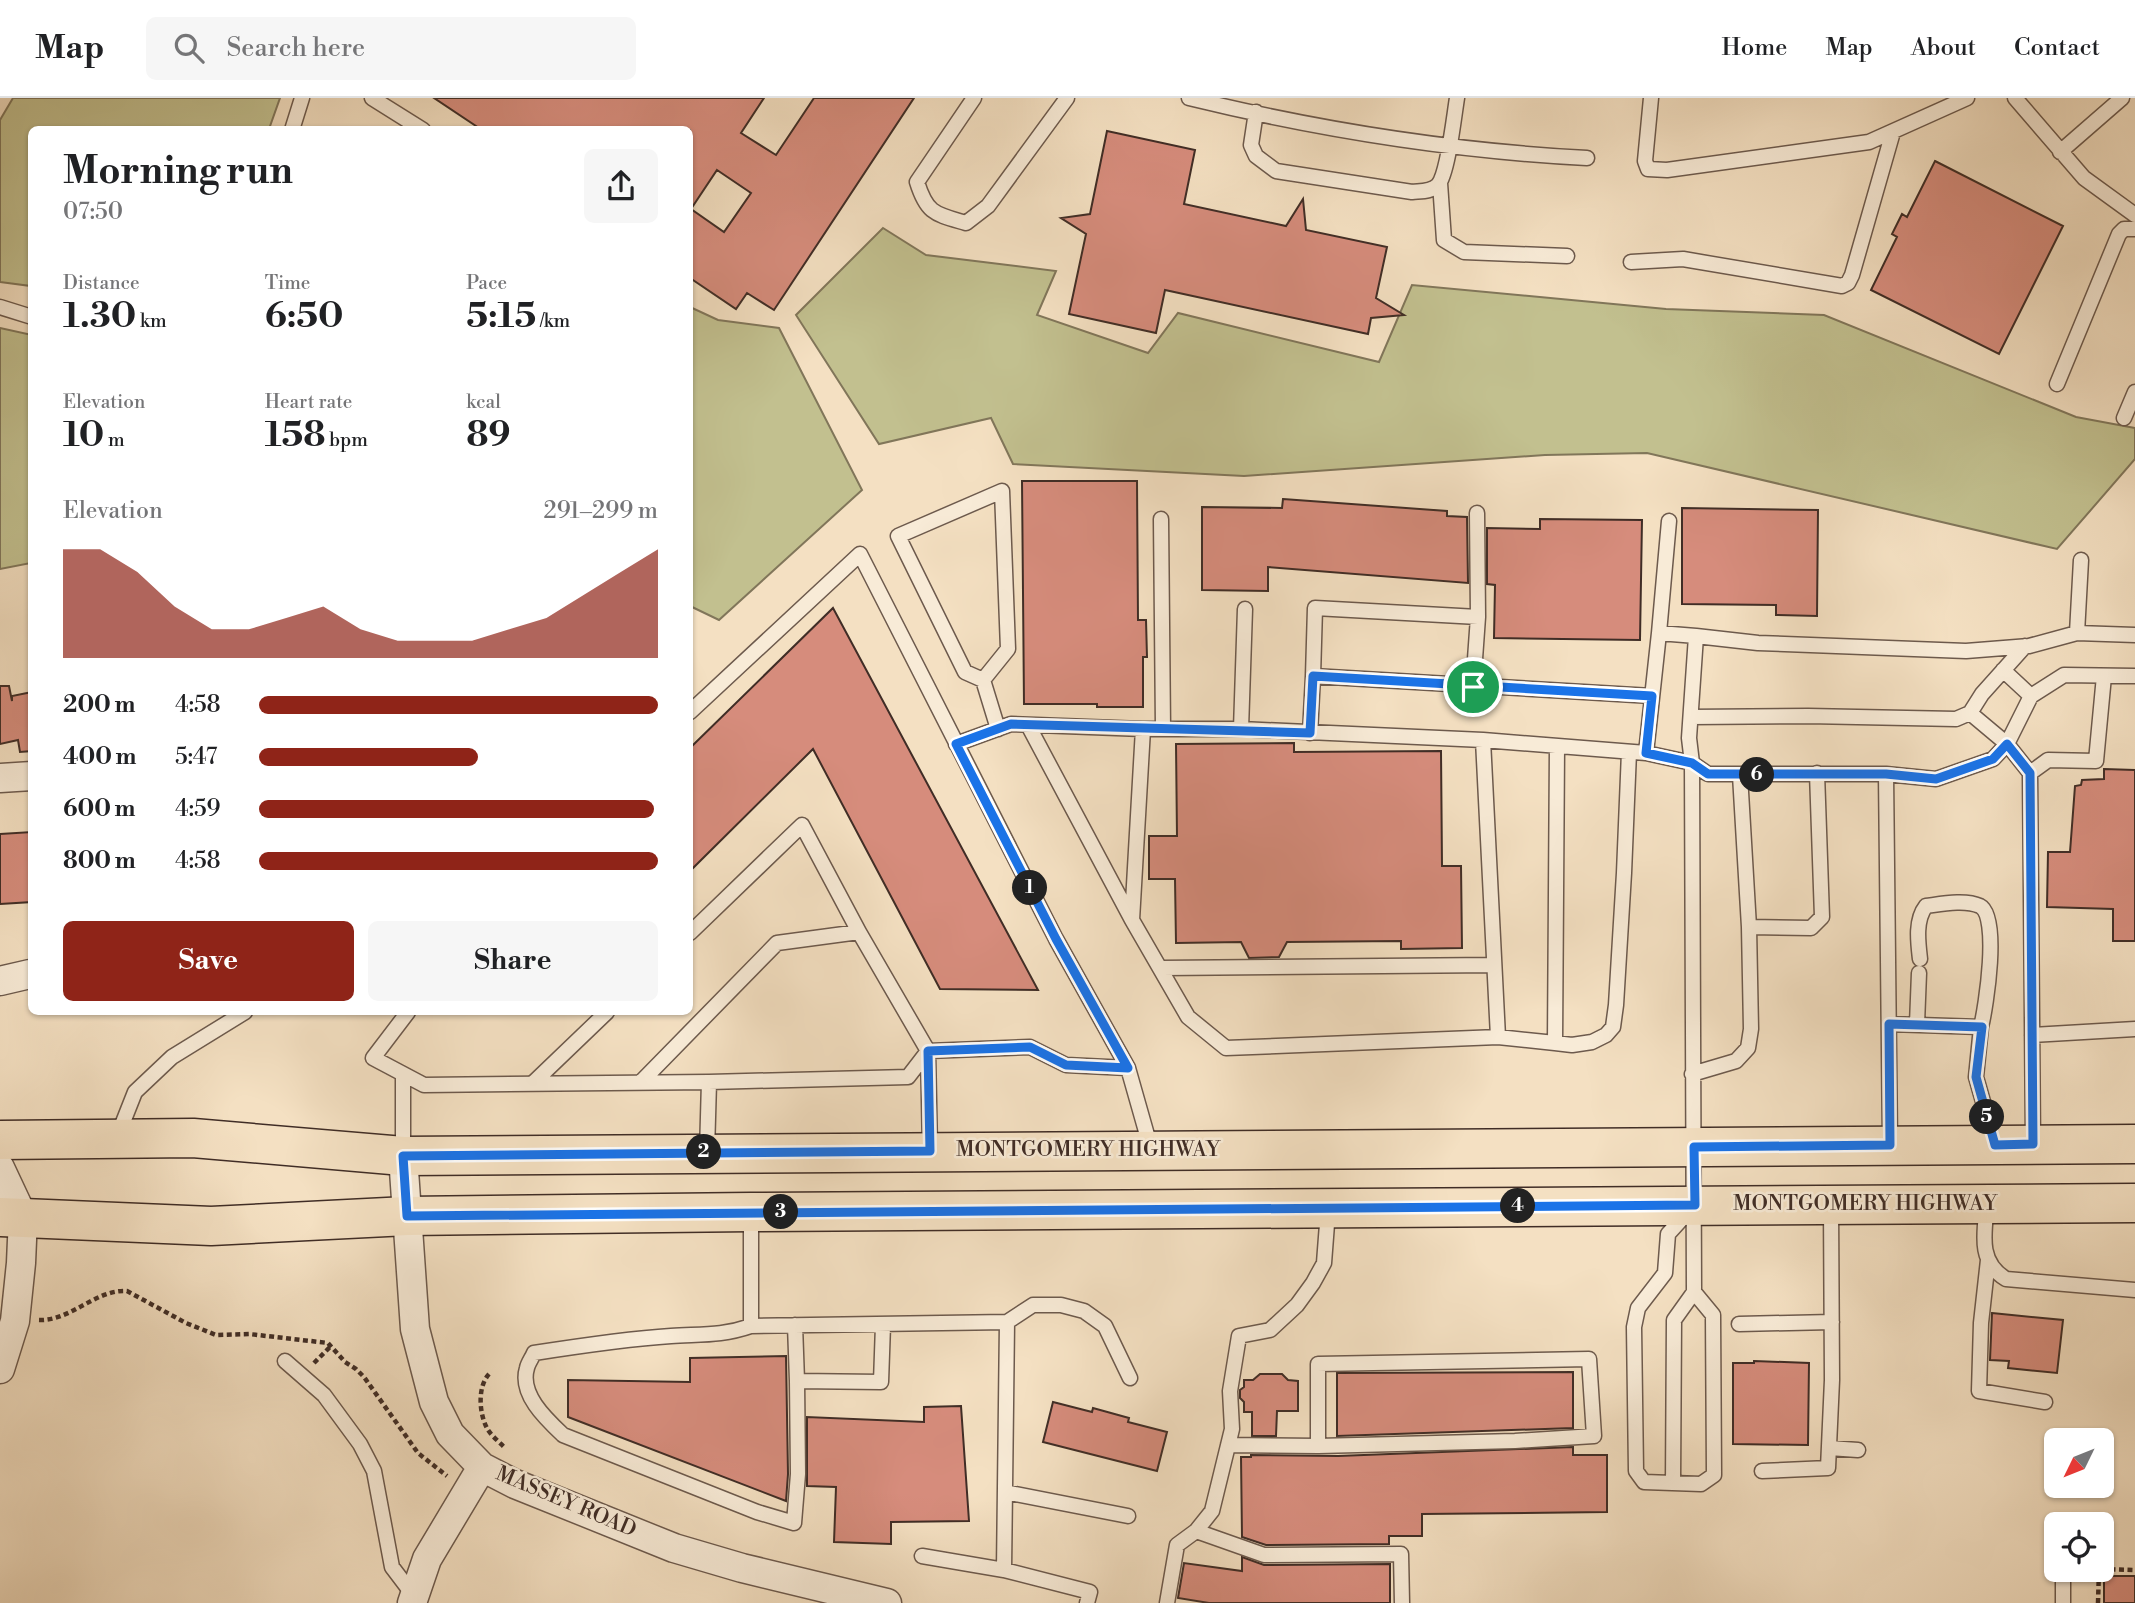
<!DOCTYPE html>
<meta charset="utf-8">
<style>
:root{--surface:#fff;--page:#f6f6f6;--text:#202124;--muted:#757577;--line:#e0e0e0;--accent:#8f2418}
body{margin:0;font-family:"Libre Bodoni",serif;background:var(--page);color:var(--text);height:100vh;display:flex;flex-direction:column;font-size:26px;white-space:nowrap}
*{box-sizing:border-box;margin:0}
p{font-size:23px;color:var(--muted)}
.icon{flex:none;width:38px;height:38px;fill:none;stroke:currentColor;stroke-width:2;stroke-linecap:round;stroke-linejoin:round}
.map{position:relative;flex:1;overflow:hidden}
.drawer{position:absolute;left:28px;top:28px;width:665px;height:889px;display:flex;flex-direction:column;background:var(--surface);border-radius:10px;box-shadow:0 2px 5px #0004}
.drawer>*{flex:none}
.needle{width:46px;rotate:227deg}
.controls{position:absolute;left:2044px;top:1330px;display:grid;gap:14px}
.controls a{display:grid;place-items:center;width:70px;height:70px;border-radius:10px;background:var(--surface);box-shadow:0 2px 5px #0004;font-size:35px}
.pin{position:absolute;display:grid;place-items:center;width:60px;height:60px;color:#fff;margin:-30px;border:4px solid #fff;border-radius:50%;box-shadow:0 2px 7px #0007}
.km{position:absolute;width:35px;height:35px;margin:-18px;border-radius:50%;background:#222;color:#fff;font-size:19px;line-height:35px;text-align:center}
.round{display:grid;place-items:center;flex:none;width:74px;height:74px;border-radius:10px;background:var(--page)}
.overview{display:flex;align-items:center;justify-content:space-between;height:119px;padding:0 35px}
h1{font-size:38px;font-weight:700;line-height:52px}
.figures{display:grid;grid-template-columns:repeat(3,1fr);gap:10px;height:119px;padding:7px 35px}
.figures div{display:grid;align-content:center}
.figures b{font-size:35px;font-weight:700}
.figures small{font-size:19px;font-weight:400}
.figures p{font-size:19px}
.chart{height:196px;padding:14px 35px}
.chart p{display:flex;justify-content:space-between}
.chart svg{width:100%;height:126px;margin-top:7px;fill:var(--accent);opacity:.7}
.action{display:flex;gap:14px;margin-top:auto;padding:14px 35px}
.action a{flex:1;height:80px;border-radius:10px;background:var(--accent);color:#fff;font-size:28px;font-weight:700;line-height:80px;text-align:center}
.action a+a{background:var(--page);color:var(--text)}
ul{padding:0 35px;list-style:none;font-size:23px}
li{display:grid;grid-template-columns:112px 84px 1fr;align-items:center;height:52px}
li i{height:18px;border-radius:9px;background:var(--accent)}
header{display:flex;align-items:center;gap:42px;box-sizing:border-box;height:98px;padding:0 35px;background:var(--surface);border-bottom:2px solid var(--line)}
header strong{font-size:33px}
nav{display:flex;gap:38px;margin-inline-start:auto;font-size:24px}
.search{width:490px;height:63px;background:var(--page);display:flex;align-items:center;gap:18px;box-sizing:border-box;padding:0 24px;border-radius:10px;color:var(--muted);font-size:26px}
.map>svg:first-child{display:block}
</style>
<header>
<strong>Map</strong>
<div class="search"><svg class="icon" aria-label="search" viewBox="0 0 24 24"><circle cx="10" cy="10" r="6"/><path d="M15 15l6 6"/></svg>Search here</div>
<nav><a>Home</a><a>Map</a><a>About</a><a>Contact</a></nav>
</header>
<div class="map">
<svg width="2135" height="1505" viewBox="0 0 2135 1505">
<rect width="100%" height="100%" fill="#f4e0c2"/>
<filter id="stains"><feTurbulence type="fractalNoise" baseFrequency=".00286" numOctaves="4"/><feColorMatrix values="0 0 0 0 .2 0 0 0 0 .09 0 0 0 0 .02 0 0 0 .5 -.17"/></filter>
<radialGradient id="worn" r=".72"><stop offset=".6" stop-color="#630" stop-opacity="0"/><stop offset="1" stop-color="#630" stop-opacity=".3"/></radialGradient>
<path fill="#c2c08f" stroke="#81765a" stroke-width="2" d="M 13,0 L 280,0 L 269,31 L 32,32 L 31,188 L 0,184 L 0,22 Z
M 883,130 L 926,157 L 1056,173 L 1037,217 L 1148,255 L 1178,215 L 1379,264 L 1412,187 L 1666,211 L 1824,217 L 2076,319 L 2135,330 L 2135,361 L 2057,451 L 1647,355 L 1545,357 L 1244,378 L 1013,366 L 991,320 L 879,346 L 796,217 Z
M 690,209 L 718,222 L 779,230 L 862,392 L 719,522 L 690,508 Z
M 0,230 L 32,237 L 31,465 L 0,471 Z"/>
<path fill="#d68c7c" stroke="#402d26" stroke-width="2" fill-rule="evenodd" d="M 434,0 L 764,0 L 741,35 L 776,57 L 814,0 L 914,0 L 774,212 L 747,195 L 736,211 L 690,180 L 690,32 L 482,32 ZM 717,72 L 751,95 L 724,134 L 691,111 Z
M 1107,33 L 1195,52 L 1184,106 L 1286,128 L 1303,101 L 1306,132 L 1387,149 L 1376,200 L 1404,217 L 1371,220 L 1368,236 L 1165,192 L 1156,235 L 1069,216 L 1086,136 L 1061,120 L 1090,116 Z
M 1935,63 L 2063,128 L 1999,256 L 1871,192 L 1897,139 L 1892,136 L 1902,116 L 1907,119 Z
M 1022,383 L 1137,383 L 1138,522 L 1146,522 L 1147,559 L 1143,559 L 1143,609 L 1097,609 L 1097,606 L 1024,606 Z
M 1283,401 L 1447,413 L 1447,418 L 1467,419 L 1468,485 L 1268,469 L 1268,493 L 1202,492 L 1202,409 L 1282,410 Z
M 1682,410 L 1818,412 L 1817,518 L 1776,517 L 1776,507 L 1682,506 Z
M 1540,421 L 1642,422 L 1640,542 L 1494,540 L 1495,487 L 1487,486 L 1487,430 L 1540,431 Z
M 833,510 L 1038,892 L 940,891 L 813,651 L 690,773 L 690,650 Z
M 0,588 L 9,588 L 12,603 L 12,598 L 32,594 L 32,653 L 20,654 L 18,642 L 0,646 Z
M 1294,645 L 1294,654 L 1441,653 L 1442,768 L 1461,768 L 1462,850 L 1401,851 L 1401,843 L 1287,844 L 1279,859 L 1249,860 L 1241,844 L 1176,845 L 1175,781 L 1149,781 L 1149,738 L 1177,738 L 1176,646 Z
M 2104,671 L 2135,672 L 2135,843 L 2113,843 L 2113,811 L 2047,809 L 2048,754 L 2070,754 L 2075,688 L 2081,687 L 2082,682 L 2104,681 Z
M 32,734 L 32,804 L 0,806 L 0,736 Z
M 1992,1215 L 2063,1222 L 2057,1275 L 2008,1270 L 2009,1263 L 1990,1262 Z
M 786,1258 L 788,1376 L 786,1403 L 568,1319 L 568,1282 L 690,1284 L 690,1260 Z
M 1754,1263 L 1809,1265 L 1808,1347 L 1733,1346 L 1733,1265 L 1754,1265 Z
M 1573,1274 L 1573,1330 L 1337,1338 L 1337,1275 Z
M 1260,1276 L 1282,1276 L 1288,1282 L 1298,1283 L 1298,1313 L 1277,1313 L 1276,1338 L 1252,1338 L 1252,1314 L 1244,1314 L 1244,1304 L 1240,1300 L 1240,1292 L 1244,1289 L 1244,1282 L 1253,1282 Z
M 1053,1304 L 1092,1314 L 1093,1310 L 1129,1320 L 1128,1324 L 1167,1334 L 1157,1373 L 1043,1344 Z
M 961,1308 L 969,1423 L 891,1424 L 891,1446 L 834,1444 L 836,1389 L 807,1388 L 807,1319 L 924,1324 L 924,1309 Z
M 1573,1349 L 1573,1357 L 1607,1357 L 1607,1414 L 1422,1416 L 1422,1438 L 1389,1438 L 1389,1446 L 1266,1447 L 1242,1439 L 1241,1359 L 1251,1359 L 1251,1357 L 1338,1358 Z
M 1242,1459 L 1264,1467 L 1390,1466 L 1390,1505 L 1209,1505 L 1178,1500 L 1184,1465 L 1242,1473 Z
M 2104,1478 L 2135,1478 L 2135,1505 L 2104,1505 Z"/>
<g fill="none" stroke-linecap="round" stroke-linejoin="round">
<defs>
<path id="lane" d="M 372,0 L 423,32
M 974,0 L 917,84 C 927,116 935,116 966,125 L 988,108 L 1067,0
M 1189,0 C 1320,32 1453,53 1587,60
M 1651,0 L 1645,63 L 1648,71 L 1667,72 L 1869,44 L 1967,0
M 2015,0 L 2084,80 L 2135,117
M 1256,14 L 1251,47 L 1256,58 L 1276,73 L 1412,94 C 1421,93 1431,94 1438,87 C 1448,75 1454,18 1457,0
M 292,32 L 302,0
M 2060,54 L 2122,0
M 1440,85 L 1444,142 L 1464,154 L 1567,158
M 1631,164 L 1683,161 L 1842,188 L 1848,185 L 1852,177 L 1893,34
M 0,209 L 32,219
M 2057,286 L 2119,136 L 2124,131 L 2135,131
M 2124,320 L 2135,294
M 1477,415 L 1478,519
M 1161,421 L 1163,631
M 2081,462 L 2077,535 L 2135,537
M 1659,535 L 1669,423
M 2003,572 L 2031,598
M 1313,578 L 1315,510 L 1478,519 L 1473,589
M 983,582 L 965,574 L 898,438 L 1002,393 L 1008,551 L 983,582 L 998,631
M 690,614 L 860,456 L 1056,841 L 1128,970 L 1151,1051
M 1970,615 L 2007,646 L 2030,675 L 2033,1045
M 1691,619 L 1808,618 L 1956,621 L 1970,615 L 1982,596 L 2025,548
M 1028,627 L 1132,822 L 1143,631
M 1241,631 L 1245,511
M 1310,635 L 1313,578 L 1652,598
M 956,646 L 1011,626 L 1143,631 L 1241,631 L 1483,642 L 1646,655 L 1692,665 L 1708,676 L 1886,676 L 1936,681 L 1993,661 L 2007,646 L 2031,598 L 2064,577 L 2135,578
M 1646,655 L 1659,535 L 1696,538
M 2030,675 L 2048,662 L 2096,663 L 2104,578
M 1886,676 L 1890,1046
M 1132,822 L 1188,919 L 1226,950 L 1498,939 L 1483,642
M 1749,829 L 1811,830 L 1822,819 L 1817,675
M 690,835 L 802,727 L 859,834
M 1920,861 C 1918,844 1915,822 1926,808 C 1941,806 1965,801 1980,808 C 2000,818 1986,909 1981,929
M 1162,870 L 1494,867
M 408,914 L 373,960 L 424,987 L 709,984 L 908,979 L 928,953 L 1030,949 L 1066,967 L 1128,970
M 1889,926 L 1981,929 L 1976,979 L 1995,1046
M 1917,926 L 1919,875
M 2032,937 L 2135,931
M 1498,939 L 1555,945 L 1557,648
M 1555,945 L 1572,947 L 1592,944 L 1606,937 L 1613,929 L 1616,907 L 1624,775 L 1629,654
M 1692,976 L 1736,963 L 1748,950 L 1751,931 L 1749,829 L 1740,677
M 640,985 L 777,845 L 859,834 L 928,953 L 930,1053
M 532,986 L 607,914
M 118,1037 L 135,994 L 172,959 L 245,914
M 707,1054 L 709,984
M 403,1056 L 403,976
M 1987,1107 C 1984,1136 1978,1164 2006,1181 L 2135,1192
M 1689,1113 L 1668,1136 L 1665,1175 L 1638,1210 L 1634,1229 L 1636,1373 L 1644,1384 L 1701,1386 L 1714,1377 L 1713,1217 L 1694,1194
M 751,1117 L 751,1228
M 1988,1162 L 1981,1225 L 1979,1293 L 2045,1304
M 1007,1224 L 1004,1472 L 1090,1494 L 1087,1505
M 1739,1226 L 1832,1224
M 795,1227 L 797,1283 L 881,1284 L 883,1227
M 285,1263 L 324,1297 L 360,1346 L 374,1373 L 392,1469 L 414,1498
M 797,1283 L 798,1376 L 794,1425 L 757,1414 L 563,1337 C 546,1321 519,1296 527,1270 C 528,1265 532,1260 534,1255 C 579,1248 625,1241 671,1238 C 701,1236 722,1238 751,1228 L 1007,1224 L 1033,1207 L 1061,1207 L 1084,1213 L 1105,1228 L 1130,1280
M 1228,1347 L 1318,1348 L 1515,1343 L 1594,1338 L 1589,1261 L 1318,1266 L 1318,1348
M 1829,1350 L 1858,1352
M 1762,1373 L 1828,1370 L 1832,1282 L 1831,1108
M 1673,1385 L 1674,1222 L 1694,1194 L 1692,665 L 1689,640 L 1696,538 L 1758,545 L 1966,553 L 2029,548 L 2077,535
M 1005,1394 L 1128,1418
M 1196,1433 L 1264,1457 L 1401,1456 L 1402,1505
M 922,1458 L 1004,1472
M 1167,1505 L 1177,1447 L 1196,1433 L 1212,1413 L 1232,1331 L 1230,1293 L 1239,1238 L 1270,1232 L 1297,1207 L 1313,1185 L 1324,1165 L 1328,1113
M 2063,1505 L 2063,1479"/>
<path id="street" d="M 0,680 L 32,678
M 0,883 L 30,876
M 403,1058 L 415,1231 L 434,1304 L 450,1336 L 482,1369 L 515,1386 L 674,1450 L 742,1470 L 887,1505
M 0,1070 L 23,1119 L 21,1165 L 15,1223 L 0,1271
M 412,1505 L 427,1461 L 482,1369"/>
<path id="primary" d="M 0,1042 L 193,1040 L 403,1058 L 2135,1046
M 0,1119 L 211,1128 L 407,1118 L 751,1114 L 2135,1105"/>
</defs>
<use href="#lane" stroke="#6d5a4d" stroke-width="17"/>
<use href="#street" stroke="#6d5a4d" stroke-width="31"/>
<use href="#primary" stroke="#402d26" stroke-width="41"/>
<path stroke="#402d26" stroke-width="4.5" stroke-dasharray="5 3.5" stroke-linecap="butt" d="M 39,1222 C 71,1223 96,1191 127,1193 L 186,1225 L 216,1237 L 249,1236 L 328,1245 L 345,1264 L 356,1271 L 364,1279 L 418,1355 L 447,1378
M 314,1265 L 331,1248
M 489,1276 C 477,1289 479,1317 488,1332 C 492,1338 499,1344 504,1349
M 2102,1471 L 2135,1472
M 2098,1505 L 2099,1472"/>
<use href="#lane" stroke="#f8ebd7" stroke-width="14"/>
<use href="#street" stroke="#f8ebd7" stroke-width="28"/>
<use href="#primary" stroke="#f4e0c2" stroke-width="38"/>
</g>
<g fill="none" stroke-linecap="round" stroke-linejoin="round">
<defs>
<path id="route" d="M 1313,578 L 1652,598 L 1646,655 L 1692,665 L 1708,676 L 1886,676 L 1936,681 L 1993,661 L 2007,646 L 2030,675 L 2033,1046 L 1995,1047 L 1976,979 L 1982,929 L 1889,926 L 1890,1047 L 1694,1049 L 1695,1107 L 407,1118 L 403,1058 L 930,1053 L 928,953 L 1030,949 L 1066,967 L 1128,970 L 1056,841 L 956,646 L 1011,626 L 1310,635 Z"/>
</defs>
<use href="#route" stroke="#fff" stroke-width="14"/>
<use href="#route" stroke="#1a73e8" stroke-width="9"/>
</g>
<g text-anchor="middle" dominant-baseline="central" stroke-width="5" stroke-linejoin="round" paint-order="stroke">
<g font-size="21" fill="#402d26" stroke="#f8ebd7">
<text x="1088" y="1052">MONTGOMERY HIGHWAY</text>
<text x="1865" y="1106">MONTGOMERY HIGHWAY</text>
<text transform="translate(566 1404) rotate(23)">MASSEY ROAD</text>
</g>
</g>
<rect width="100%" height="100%" filter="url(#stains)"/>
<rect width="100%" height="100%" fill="url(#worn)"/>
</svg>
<div class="controls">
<a><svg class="needle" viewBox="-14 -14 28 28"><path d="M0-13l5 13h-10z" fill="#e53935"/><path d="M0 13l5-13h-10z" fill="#757577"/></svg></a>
<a><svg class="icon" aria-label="locate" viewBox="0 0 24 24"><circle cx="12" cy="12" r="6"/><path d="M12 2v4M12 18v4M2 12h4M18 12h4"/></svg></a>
</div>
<div class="pin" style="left:1473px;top:589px;background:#1e9e55"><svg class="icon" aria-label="arrive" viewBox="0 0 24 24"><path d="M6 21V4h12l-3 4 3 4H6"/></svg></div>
<b class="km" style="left:1030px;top:790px">1</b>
<b class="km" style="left:704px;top:1054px">2</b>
<b class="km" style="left:781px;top:1114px">3</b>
<b class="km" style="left:1518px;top:1108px">4</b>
<b class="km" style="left:1987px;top:1019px">5</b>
<b class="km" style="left:1757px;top:677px">6</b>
<section class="drawer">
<div class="overview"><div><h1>Morning run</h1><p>07:50</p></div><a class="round"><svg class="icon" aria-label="share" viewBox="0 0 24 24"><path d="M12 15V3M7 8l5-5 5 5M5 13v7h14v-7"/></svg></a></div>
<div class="figures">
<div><p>Distance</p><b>1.30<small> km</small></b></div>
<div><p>Time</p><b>6:50</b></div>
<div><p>Pace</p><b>5:15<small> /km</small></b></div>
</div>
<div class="figures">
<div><p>Elevation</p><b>10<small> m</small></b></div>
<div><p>Heart rate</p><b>158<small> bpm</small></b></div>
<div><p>kcal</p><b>89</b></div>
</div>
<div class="chart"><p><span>Elevation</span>291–299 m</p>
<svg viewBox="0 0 160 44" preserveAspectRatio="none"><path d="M0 44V6L10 6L20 14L30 26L40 34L50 34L60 30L70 26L80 34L90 38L100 38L110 38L120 34L130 30L140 22L150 14L160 6V44z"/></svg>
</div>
<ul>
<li><b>200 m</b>4:58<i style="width:100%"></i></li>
<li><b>400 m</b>5:47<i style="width:55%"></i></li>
<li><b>600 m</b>4:59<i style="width:99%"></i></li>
<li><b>800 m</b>4:58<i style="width:100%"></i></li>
</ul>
<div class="action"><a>Save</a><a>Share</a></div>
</section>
</div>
